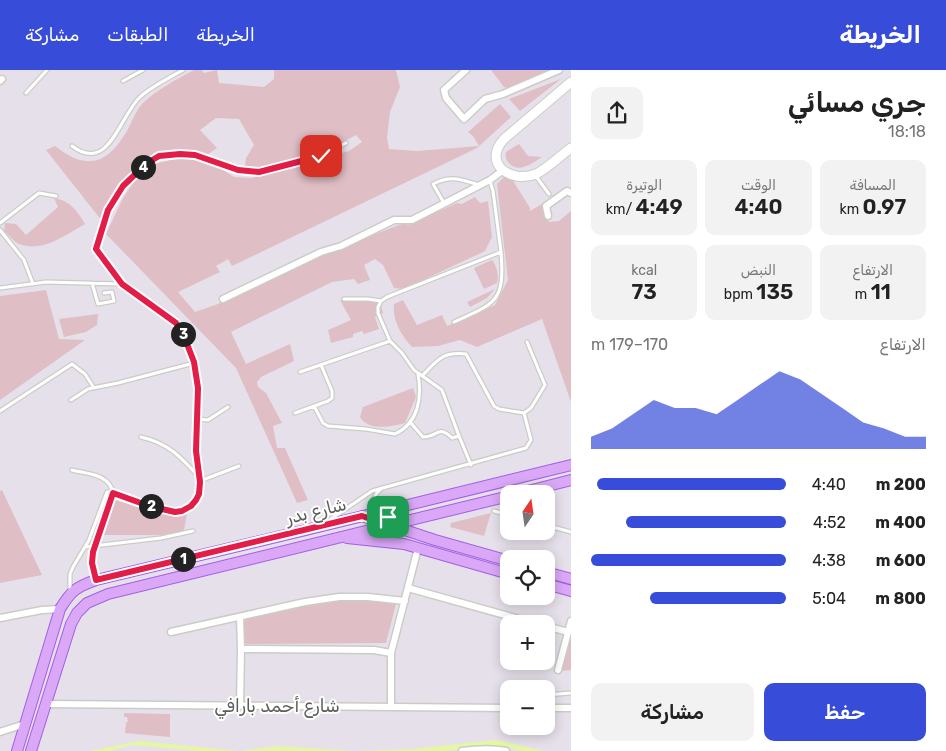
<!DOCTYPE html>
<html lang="ar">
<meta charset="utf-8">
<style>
:root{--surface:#fff;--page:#f2f2f2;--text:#222;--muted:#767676;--accent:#374cd9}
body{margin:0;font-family:Rubik,"Noto Naskh Arabic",sans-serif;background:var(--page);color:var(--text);direction:rtl;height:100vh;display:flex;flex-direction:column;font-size:19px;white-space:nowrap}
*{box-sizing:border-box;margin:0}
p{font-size:16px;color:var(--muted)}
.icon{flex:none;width:28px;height:28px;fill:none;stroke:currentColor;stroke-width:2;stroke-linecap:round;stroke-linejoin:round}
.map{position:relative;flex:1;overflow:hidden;direction:ltr}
.side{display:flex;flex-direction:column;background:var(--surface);width:375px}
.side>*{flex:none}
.needle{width:32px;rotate:13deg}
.controls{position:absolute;left:500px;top:415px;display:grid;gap:10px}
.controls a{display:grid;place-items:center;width:55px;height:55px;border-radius:10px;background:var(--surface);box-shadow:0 2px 12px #0003;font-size:25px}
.pin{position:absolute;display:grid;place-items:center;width:42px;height:42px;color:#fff;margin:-21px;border-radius:10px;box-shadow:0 2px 8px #0006}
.km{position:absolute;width:25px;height:25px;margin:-12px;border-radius:50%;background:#222;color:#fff;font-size:14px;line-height:25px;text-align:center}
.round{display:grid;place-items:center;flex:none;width:52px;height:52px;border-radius:10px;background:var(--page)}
.head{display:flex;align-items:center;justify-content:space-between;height:85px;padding:0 20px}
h1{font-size:28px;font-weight:600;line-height:38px}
.figures{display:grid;grid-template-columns:repeat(3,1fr);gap:8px;height:85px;padding:5px 20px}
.figures div{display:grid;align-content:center;border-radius:10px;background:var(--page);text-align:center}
.figures b{font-size:21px;font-weight:600}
.figures small{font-size:14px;font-weight:400}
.figures p{font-size:14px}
.chart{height:140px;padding:10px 20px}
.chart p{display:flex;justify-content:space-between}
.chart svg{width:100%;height:90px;margin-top:5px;fill:var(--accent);opacity:.7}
.action{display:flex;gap:10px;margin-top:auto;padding:10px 20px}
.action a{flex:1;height:58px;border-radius:10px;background:var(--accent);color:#fff;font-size:20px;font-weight:600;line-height:58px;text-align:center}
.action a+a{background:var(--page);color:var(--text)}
ul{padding:0 20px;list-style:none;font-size:16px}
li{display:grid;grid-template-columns:80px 60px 1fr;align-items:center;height:38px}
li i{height:12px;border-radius:6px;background:var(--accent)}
header{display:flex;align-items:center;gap:30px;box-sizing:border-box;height:70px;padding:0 25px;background:var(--accent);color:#fff}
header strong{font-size:24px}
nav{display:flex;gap:28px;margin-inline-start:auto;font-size:18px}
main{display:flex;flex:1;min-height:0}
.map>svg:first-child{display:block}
</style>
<header>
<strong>الخريطة</strong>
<nav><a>الخريطة</a><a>الطبقات</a><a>مشاركة</a></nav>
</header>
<main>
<section class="side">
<div class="head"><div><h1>جري مسائي</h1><p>18:18</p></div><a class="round"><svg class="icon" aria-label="share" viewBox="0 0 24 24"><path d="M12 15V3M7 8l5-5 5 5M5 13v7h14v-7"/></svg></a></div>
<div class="figures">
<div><p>المسافة</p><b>0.97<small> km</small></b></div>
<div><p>الوقت</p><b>4:40</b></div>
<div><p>الوتيرة</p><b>4:49<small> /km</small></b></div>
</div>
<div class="figures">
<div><p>الارتفاع</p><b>11<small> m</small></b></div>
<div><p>النبض</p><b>135<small> bpm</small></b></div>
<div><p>kcal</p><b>73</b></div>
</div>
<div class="chart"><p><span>الارتفاع</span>170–179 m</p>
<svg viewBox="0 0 160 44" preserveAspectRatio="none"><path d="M0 44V38L10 34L20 27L30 20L40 24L50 24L60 27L70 20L80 13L90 6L100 10L110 17L120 24L130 31L140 34L150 38L160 38V44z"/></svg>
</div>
<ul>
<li><b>200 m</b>4:40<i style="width:97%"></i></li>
<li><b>400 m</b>4:52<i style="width:82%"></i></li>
<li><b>600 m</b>4:38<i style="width:100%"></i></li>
<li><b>800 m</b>5:04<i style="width:70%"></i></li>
</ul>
<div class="action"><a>حفظ</a><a>مشاركة</a></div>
</section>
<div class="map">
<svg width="571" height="681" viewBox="0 0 571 681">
<rect width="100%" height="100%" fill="#e6e0ea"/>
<path fill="#e0bec5" d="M 194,0 L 202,0 L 204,3 L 217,0 L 219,13 L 264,17 L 274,9 L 274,0 L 396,0 L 400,17 L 390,42 L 387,68 L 389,79 L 417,81 L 479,76 L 473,66 L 468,62 L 500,34 L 511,47 L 477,78 L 232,196 L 228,189 L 216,196 L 220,202 L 178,222 L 195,242 L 218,234 L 316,187 L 404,153 L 408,155 L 457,133 L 462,134 L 475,127 L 480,133 L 488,131 L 492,167 L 485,181 L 404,219 L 394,218 L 383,195 L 375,189 L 364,195 L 370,210 L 358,214 L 354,209 L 332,212 L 231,262 L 246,294 L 290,274 L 294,291 L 261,307 L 257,312 L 258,317 L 266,323 L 282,353 L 273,356 L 277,378 L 285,378 L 308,430 L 297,433 L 236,298 L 106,164 L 123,128 L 135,110 L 154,94 L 175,89 L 191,86 L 214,94 L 234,107 L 251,108 L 349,81 L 362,72 L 356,65 L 330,79 L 282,93 L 257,99 L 245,96 L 246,88 L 254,75 L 239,49 L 216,48 L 200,60 L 217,78 L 207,85 C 175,78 155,77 132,101 C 127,106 122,110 119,116 C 112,127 107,139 102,151 L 46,80 L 55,76 C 86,101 107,95 127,61 C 131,53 136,41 142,34 C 156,20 177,9 194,0 Z
M 491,0 L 549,0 L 508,18 L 504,17 Z
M 561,9 L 520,41 L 509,29 Z
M 519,74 L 528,86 L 542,87 C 532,93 519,104 509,93 C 506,90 505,87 506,82 Z
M 505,106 L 512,109 L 530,138 L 530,141 L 542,134 L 543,144 L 549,152 L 559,151 L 571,141 L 571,332 L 542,249 L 477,277 L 460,270 L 438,276 L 412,277 C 402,266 392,251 394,234 L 403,230 L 417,255 L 442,245 L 447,256 L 495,235 L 508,210 L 497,114 Z
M 54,128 C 70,131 77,140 85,154 C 65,165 43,183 19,174 C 14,172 9,165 4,161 L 5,153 L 16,154 L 26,165 L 58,137 Z
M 492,190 C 497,196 499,206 497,213 L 484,219 L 474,198 Z
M 495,219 L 487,228 L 470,237 L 467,232 Z
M 46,220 L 59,269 L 85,270 L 0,330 L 0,226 Z
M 340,230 L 380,232 L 383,243 L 375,247 L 379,259 L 364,264 L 362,261 L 353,264 L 353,267 L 331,273 L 328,260 L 351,250 Z
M 98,244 L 97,255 L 86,262 L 64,267 L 59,249 Z
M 413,318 L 416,327 L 405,353 C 391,357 368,361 360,347 L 363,337 Z
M 2,420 L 42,505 L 0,513 L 0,421 Z
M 115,430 C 139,437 163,446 187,444 L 183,465 L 103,465 Z
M 491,443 L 484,466 L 450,457 L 451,453 Z
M 361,530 L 396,534 L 386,573 L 247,574 L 242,571 L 242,558 L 246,548 C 284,539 321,531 361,530 Z
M 571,564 L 571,600 L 561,601 Z
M 124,643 L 170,644 L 170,667 L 125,663 L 126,653 L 128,651 L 127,647 L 124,647 Z"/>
<path fill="#e4f7a3" d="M 496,670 L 544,681 L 522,681 L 500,676 L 444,681 L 199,681 L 133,675 L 109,681 L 90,681 L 139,671 L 239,681 L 278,676 L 355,681 L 413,679 Z"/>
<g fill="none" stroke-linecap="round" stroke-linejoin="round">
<defs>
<path id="service" d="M 123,11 L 143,0
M 26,23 L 47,0
M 72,76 C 109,104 119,47 140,27 C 152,16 169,8 183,0
M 535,105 L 549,124
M 444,133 L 433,114 C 451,105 460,109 479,115
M 0,153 L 39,123 L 56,126
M 0,160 L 24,190 L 33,214
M 92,213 L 98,234 L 114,231 L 112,222 L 104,223
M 121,213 L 96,179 L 108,140 L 123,116 L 146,94 L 159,86 L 180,84 L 195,85 L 238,100 L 259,102 L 321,86 L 346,73
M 0,218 L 46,212 L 121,214 L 176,253 L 182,261 L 187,271 L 197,307 L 196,381 L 200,411 L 199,424 L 196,430 L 191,436 L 182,441 L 175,442 L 149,436 L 107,422 L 89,470 L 73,497 L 70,504 L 70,520
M 344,229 L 368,229 L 381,231
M 454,252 C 496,233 505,232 501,182
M 300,302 L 390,271
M 71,330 L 88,319 L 118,313 L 194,293
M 314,336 L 323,353 L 328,356 L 366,359 L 395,364 C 419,353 422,327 418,304
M 0,341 L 72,294 L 85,304 L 94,318
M 295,343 L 328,331 L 332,328 L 332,321 L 321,295
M 524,343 L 531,338 L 545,315 L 527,272
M 197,349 L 208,350 L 228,337
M 410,352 L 423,367 C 439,367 437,354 452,368 L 459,366
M 141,367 C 168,373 181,387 199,407
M 471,395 L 459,366 L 442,320 L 414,300 L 402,283 L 390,271 L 378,243 L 378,237 L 381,231 L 387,227 L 501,182 L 493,121 L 490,111
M 72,400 C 87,404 110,404 113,423 L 93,482 L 92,493 L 96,509
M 200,411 L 239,396
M 381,438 L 376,435 L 374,428 L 377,423 L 382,418
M 494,441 L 509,445
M 328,451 L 372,421 L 526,378 L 531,370 L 524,343 L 499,339 L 494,336 L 466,284 C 442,281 437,291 422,306
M 546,455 L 571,462
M 85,477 L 161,468 L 193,461
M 544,614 L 544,619
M 546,625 L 571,623"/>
<path id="minor" d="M 466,0 L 444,20 L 446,28 L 464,49 L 485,29 L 503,24 L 559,0
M 0,11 L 2,9
M 548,146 L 546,136 L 567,121 L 571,123
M 223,229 L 321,182 L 341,176 L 394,150 L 412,150 L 490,110 L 502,101
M 408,518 L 537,554
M 240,547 L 241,579
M 0,548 L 42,540 L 60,539
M 546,556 L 568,562
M 171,562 L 305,532 L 339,527 L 368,527 L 405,531
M 558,600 L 571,551
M 45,634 L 509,638
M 240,636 L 241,579 L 374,580 L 391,583
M 391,637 L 391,583 L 418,478
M 546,638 L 571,638
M 0,662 L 25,654
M 462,681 C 477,679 492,678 506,681"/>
<path id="secondary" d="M 571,12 L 504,69 C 482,93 510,114 536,104 C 547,99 561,85 571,78"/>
<path id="primary" d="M 516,424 L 571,410
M 362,446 L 435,470 L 509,491
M 347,468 L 404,474 L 509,504
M 546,502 L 571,509
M 546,514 L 571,521
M 17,681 L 60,539 C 71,521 76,517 96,510 L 306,460 L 571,395
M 31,681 L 71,554 L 77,543 L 87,533 L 108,524 L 509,426"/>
</defs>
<use href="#service" stroke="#cacdc6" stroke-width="5.5"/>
<use href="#minor" stroke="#cacdc6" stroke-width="9"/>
<use href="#secondary" stroke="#cacdc6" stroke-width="11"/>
<use href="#primary" stroke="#a35fe4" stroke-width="12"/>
<use href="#service" stroke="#fff" stroke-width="3"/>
<use href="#minor" stroke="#fff" stroke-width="6"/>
<use href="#secondary" stroke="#fff" stroke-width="9"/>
<use href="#primary" stroke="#daa8f7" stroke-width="10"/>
</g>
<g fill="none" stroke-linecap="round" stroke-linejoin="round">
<defs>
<path id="route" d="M 321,86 L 259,102 L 238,100 L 195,85 L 180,84 L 159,86 L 146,94 L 123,116 L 108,140 L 96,179 L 122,214 L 176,253 L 182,261 L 194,292 L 198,318 L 196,381 L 200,412 L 199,424 L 196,430 L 191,436 L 182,441 L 175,442 L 149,436 L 113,423 L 93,482 L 92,493 L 96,510 L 362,446 L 388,455 L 388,447"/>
</defs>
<use href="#route" stroke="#fff" stroke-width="10"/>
<use href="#route" stroke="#e11d48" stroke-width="6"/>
</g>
<g text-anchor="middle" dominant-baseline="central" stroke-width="4" stroke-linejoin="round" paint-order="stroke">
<g font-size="18" fill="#5d6059" stroke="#fff">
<text transform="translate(316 441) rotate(-14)">شارع بدر</text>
<text x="277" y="636">شارع أحمد بارافي</text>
</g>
</g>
</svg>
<div class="controls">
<a><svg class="needle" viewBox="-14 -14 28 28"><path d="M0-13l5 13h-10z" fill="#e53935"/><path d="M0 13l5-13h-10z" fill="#767676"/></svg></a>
<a><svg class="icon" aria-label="locate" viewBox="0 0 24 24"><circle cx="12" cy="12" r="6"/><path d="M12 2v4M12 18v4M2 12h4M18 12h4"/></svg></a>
<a>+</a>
<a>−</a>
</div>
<div class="pin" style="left:388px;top:447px;background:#1e9e55"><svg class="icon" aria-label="arrive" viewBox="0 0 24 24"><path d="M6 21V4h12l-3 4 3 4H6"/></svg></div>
<div class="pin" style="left:321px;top:86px;background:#d93025"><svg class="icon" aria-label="check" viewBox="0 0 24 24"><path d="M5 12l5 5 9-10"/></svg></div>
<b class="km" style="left:183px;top:489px">1</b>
<b class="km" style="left:151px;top:436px">2</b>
<b class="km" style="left:183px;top:264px">3</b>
<b class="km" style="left:143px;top:97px">4</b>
</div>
</main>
